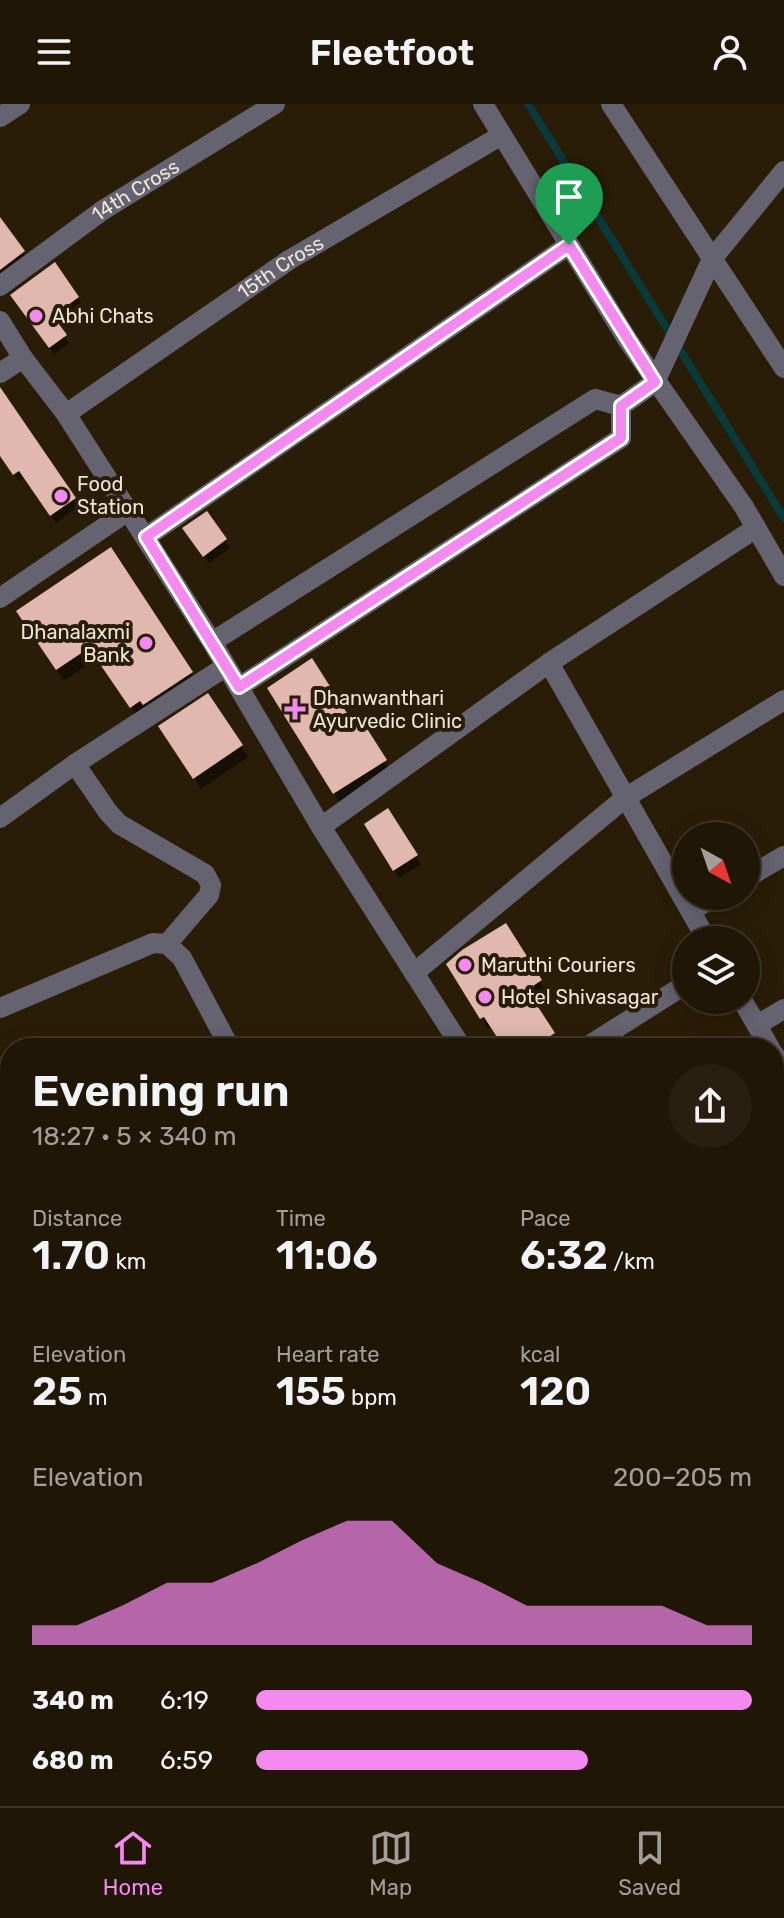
<!DOCTYPE html>
<meta charset="utf-8">
<style>
:root{--surface:#201606;--page:#281f10;--text:#f1f3f6;--muted:#a29f9b;--line:#3d3528;--accent:#f489ef}
body{margin:0;font-family:Rubik,sans-serif;background:var(--page);color:var(--text);height:100vh;display:flex;flex-direction:column;font-size:30px;white-space:nowrap}
*{box-sizing:border-box;margin:0}
p{font-size:26px;color:var(--muted)}
.icon{flex:none;width:44px;height:44px;fill:none;stroke:currentColor;stroke-width:2;stroke-linecap:round;stroke-linejoin:round}
.map{position:relative;flex:1;overflow:hidden}
.drawer{position:absolute;left:0px;top:934px;width:784px;height:768px;display:flex;flex-direction:column;background:var(--surface);border-radius:32px 32px 0 0;box-shadow:0 4px 20px #0003,0 0 0 2px var(--line)}
.drawer>*{flex:none}
.needle{width:52px;rotate:140deg}
.buttons{position:absolute;left:672px;top:718px;display:grid;gap:16px}
.buttons a{display:grid;place-items:center;width:88px;height:88px;border-radius:50%;background:var(--surface);box-shadow:0 4px 20px #0003,0 0 0 2px var(--line);font-size:40px}
.pin{position:absolute;display:grid;place-items:center;width:68px;height:68px;color:#fff;margin:-82px -34px;border-radius:50% 50% 50% 0;rotate:-45deg;box-shadow:0 0 8px #0007}
.pin .icon{rotate:45deg}
.round{display:grid;place-items:center;flex:none;width:84px;height:84px;border-radius:42px;background:var(--page)}
.head{display:flex;align-items:center;justify-content:space-between;height:136px;padding:0 32px}
h1{font-size:44px;font-weight:600;line-height:60px}
.metrics{display:grid;grid-template-columns:repeat(3,1fr);gap:12px;height:136px;padding:8px 32px}
.metrics div{display:grid;align-content:center}
.metrics b{font-size:40px;font-weight:600}
.metrics small{font-size:22px;font-weight:400}
.metrics p{font-size:22px}
.chart{height:224px;padding:16px 32px}
.chart p{display:flex;justify-content:space-between}
.chart svg{width:100%;height:144px;margin-top:8px;fill:var(--accent);opacity:.7}
ul{padding:0 32px;list-style:none;font-size:26px}
li{display:grid;grid-template-columns:128px 96px 1fr;align-items:center;height:60px}
li i{height:20px;border-radius:10px;background:var(--accent)}
header{display:flex;justify-content:space-between;align-items:center;height:104px;padding:0 32px;background:var(--surface);font-size:36px;font-weight:600}
.tab-bar{display:flex;justify-content:space-around;align-items:center;height:112px;border-top:2px solid var(--line);background:var(--surface);font-size:22px;color:var(--muted)}
.tab-bar a{display:grid;justify-items:center;gap:4px}
.tab-bar .active{color:var(--accent)}
.map>svg:first-child{display:block}
</style>
<header><svg class="icon" aria-label="menu" viewBox="0 0 24 24"><path d="M4 6h16M4 12h16M4 18h16"/></svg>Fleetfoot<svg class="icon" aria-label="person" viewBox="0 0 24 24"><circle cx="12" cy="8" r="4"/><path d="M4 21q1-7 8-7t8 7"/></svg></header>
<div class="map">
<svg width="784" height="1702" viewBox="0 0 784 1702">
<rect width="100%" height="100%" fill="#2a1d08"/>
<path fill="#284836" d="M 10,1026 L 10,1100 L 0,1080 L 0,1031 Z
M 10,1249 L 10,1367 L 0,1351 L 0,1261 Z"/>
<path fill="#0007" d="M 0,116 L 28,156 L 0,174 Z
M 78,194 L 82,201 L 56,219 L 69,239 L 54,250 L 17,198 Z
M 5,294 L 79,402 L 56,419 L 25,374 L 19,377 L 0,350 L 0,298 Z
M 206,410 L 230,444 L 209,459 L 189,432 Z
M 110,446 L 198,580 L 138,614 L 97,554 L 64,577 L 26,519 Z
M 269,584 L 352,619 L 391,666 L 340,699 Z
M 167,634 L 241,642 L 248,653 L 201,685 Z
M 388,707 L 421,760 L 399,774 L 366,721 Z
M 505,822 L 546,888 L 532,897 L 559,941 L 555,944 L 505,944 L 492,922 L 488,925 L 448,860 Z
M 119,934 L 125,944 L 105,944 Z
M 784,1364 L 784,1425 L 774,1407 L 774,1370 Z
M 781,1560 L 784,1565 L 784,1669 L 774,1651 L 774,1564 Z"/>
<g fill="none" stroke-linecap="round" stroke-linejoin="round">
<path stroke="#093939" stroke-width="8" d="M 528,0 L 784,414"/>
</g>
<path fill="#e0b8ad" d="M 0,113 L 25,147 L 0,166 Z
M 55,158 L 79,193 L 53,212 L 67,231 L 49,244 L 10,191 Z
M 0,283 L 76,394 L 50,412 L 19,367 L 13,371 L 0,352 Z
M 207,407 L 227,435 L 203,453 L 182,424 Z
M 111,443 L 193,568 L 143,601 L 140,597 L 130,604 L 89,544 L 56,566 L 16,507 Z
M 312,554 L 352,617 L 359,612 L 387,656 L 333,690 L 267,584 Z
M 208,589 L 243,641 L 193,675 L 158,622 Z
M 388,704 L 418,751 L 393,767 L 364,720 Z
M 506,819 L 542,876 L 527,886 L 555,929 L 532,944 L 504,944 L 484,913 L 480,915 L 446,860 L 462,846 Z"/>
<g fill="none" stroke-linecap="round" stroke-linejoin="round">
<g stroke="#666371" stroke-width="20">
<path d="M 483,0 L 627,235 L 744,403 L 784,472"/>
<path d="M 611,0 L 784,264"/>
<path d="M 0,13 L 20,0"/>
<path id="s1" d="M 0,182 L 103,106 L 275,0"/>
<path d="M 0,269 L 23,254"/>
<path d="M 621,302 L 655,278 L 712,155 L 784,67"/>
<path id="s2" d="M 66,310 L 289,156 L 502,31"/>
<path d="M 146,433 L 569,141"/>
<path d="M 0,494 L 128,407"/>
<path d="M 212,538 L 595,295 L 621,302"/>
<path d="M 239,583 L 621,334 L 621,302"/>
<path d="M 75,660 L 108,708 L 119,720 L 205,770 L 211,781 L 209,791 L 167,840"/>
<path d="M 0,714 L 75,660 L 225,563"/>
<path d="M 321,723 L 549,559"/>
<path d="M 746,774 L 784,752"/>
<path d="M 691,807 L 716,792"/>
<path d="M 707,836 L 549,559 L 756,424"/>
<path d="M 414,869 L 625,694 L 784,596"/>
<path d="M 742,896 L 770,944"/>
<path d="M 0,904 L 153,839 L 167,840 L 182,854 L 230,944"/>
<path d="M 757,921 L 784,905"/>
<path d="M 585,944 L 686,880"/>
<path d="M 774,950 L 784,967"/>
<path d="M 774,1012 L 784,1007"/>
<path d="M 774,1207 L 784,1202"/>
<path d="M 0,1363 L 10,1380"/>
<path d="M 0,1488 L 10,1482"/>
<path d="M 774,1532 L 784,1526"/>
<path d="M 209,1692 L 216,1702"/>
<path d="M 474,1692 L 480,1702"/>
<path d="M 529,1702 L 542,1692"/>
</g>
<path stroke="#666371" stroke-width="20" d="M 0,217 L 23,254 L 66,310 L 212,538 L 321,723 L 462,944
M 774,1491 L 784,1509"/>
</g>
<g fill="none" stroke-linecap="round" stroke-linejoin="round">
<defs>
<path id="route" d="M 569,141 L 655,278 L 621,302 L 621,334 L 239,583 L 146,433 Z"/>
</defs>
<use href="#route" stroke="#fff" stroke-width="16"/>
<use href="#route" stroke="#f489ef" stroke-width="10"/>
</g>
<g fill="#f489ef" stroke="#2a1d08" stroke-width="3">
<circle cx="36" cy="212" r="8"/>
<circle cx="61" cy="392" r="8"/>
<circle cx="146" cy="539" r="8"/>
<path d="M291 593h8v8h8v8h-8v8h-8v-8h-8v-8h8z"/>
<circle cx="465" cy="861" r="8"/>
<circle cx="485" cy="893" r="8"/>
</g>
<g text-anchor="middle" dominant-baseline="central" stroke-width="8" stroke-linejoin="round" paint-order="stroke">
<g font-size="20" fill="#efe6d9" stroke="#2a1d08">
<text stroke="none"><textPath href="#s1" startOffset="166">14th Cross</textPath></text>
<text stroke="none"><textPath href="#s2" startOffset="260">15th Cross</textPath></text>
</g>
<g font-size="20" fill="#efe6d9" stroke="#2a1d08" text-anchor="start">
<text x="52" y="212">Abhi Chats</text>
<text x="77" y="380">Food<tspan x="77" dy="23">Station</tspan></text>
<text x="130" y="528" text-anchor="end">Dhanalaxmi<tspan x="130" dy="23">Bank</tspan></text>
<text x="313" y="594">Dhanwanthari<tspan x="313" dy="23">Ayurvedic Clinic</tspan></text>
<text x="481" y="861">Maruthi Couriers</text>
<text x="501" y="893">Hotel Shivasagar</text>
</g>
</g>
</svg>
<div class="buttons">
<a><svg class="needle" viewBox="-14 -14 28 28"><path d="M0-13l5 13h-10z" fill="#e53935"/><path d="M0 13l5-13h-10z" fill="#a29f9b"/></svg></a>
<a><svg class="icon" aria-label="layers" viewBox="0 0 24 24"><path d="M12 4l9 5-9 5-9-5zM3 14l9 5 9-5"/></svg></a>
</div>
<div class="pin" style="left:569px;top:141px;background:#1e9e55"><svg class="icon" aria-label="arrive" viewBox="0 0 24 24"><path d="M6 21V4h12l-3 4 3 4H6"/></svg></div>
<section class="drawer">
<div class="head"><div><h1>Evening run</h1><p>18:27 · 5 × 340 m</p></div><a class="round"><svg class="icon" aria-label="share" viewBox="0 0 24 24"><path d="M12 15V3M7 8l5-5 5 5M5 13v7h14v-7"/></svg></a></div>
<div class="metrics">
<div><p>Distance</p><b>1.70<small> km</small></b></div>
<div><p>Time</p><b>11:06</b></div>
<div><p>Pace</p><b>6:32<small> /km</small></b></div>
</div>
<div class="metrics">
<div><p>Elevation</p><b>25<small> m</small></b></div>
<div><p>Heart rate</p><b>155<small> bpm</small></b></div>
<div><p>kcal</p><b>120</b></div>
</div>
<div class="chart"><p><span>Elevation</span>200–205 m</p>
<svg viewBox="0 0 160 44" preserveAspectRatio="none"><path d="M0 44V38L10 38L20 32L30 25L40 25L50 19L60 12L70 6L80 6L90 19L100 25L110 32L120 32L130 32L140 32L150 38L160 38V44z"/></svg>
</div>
<ul>
<li><b>340 m</b>6:19<i style="width:100%"></i></li>
<li><b>680 m</b>6:59<i style="width:67%"></i></li>
</ul>
</section>
</div>
<nav class="tab-bar">
<a class="active"><svg class="icon" aria-label="home" viewBox="0 0 24 24"><path d="M3 11l9-7 9 7M6 9v11h12V9"/></svg>Home</a>
<a><svg class="icon" aria-label="map" viewBox="0 0 24 24"><path d="M3 6l6-2 6 2 6-2v14l-6 2-6-2-6 2zM9 4v14M15 6v14"/></svg>Map</a>
<a><svg class="icon" aria-label="saved" viewBox="0 0 24 24"><path d="M7 4h10v16l-5-4-5 4z"/></svg>Saved</a>
</nav>
